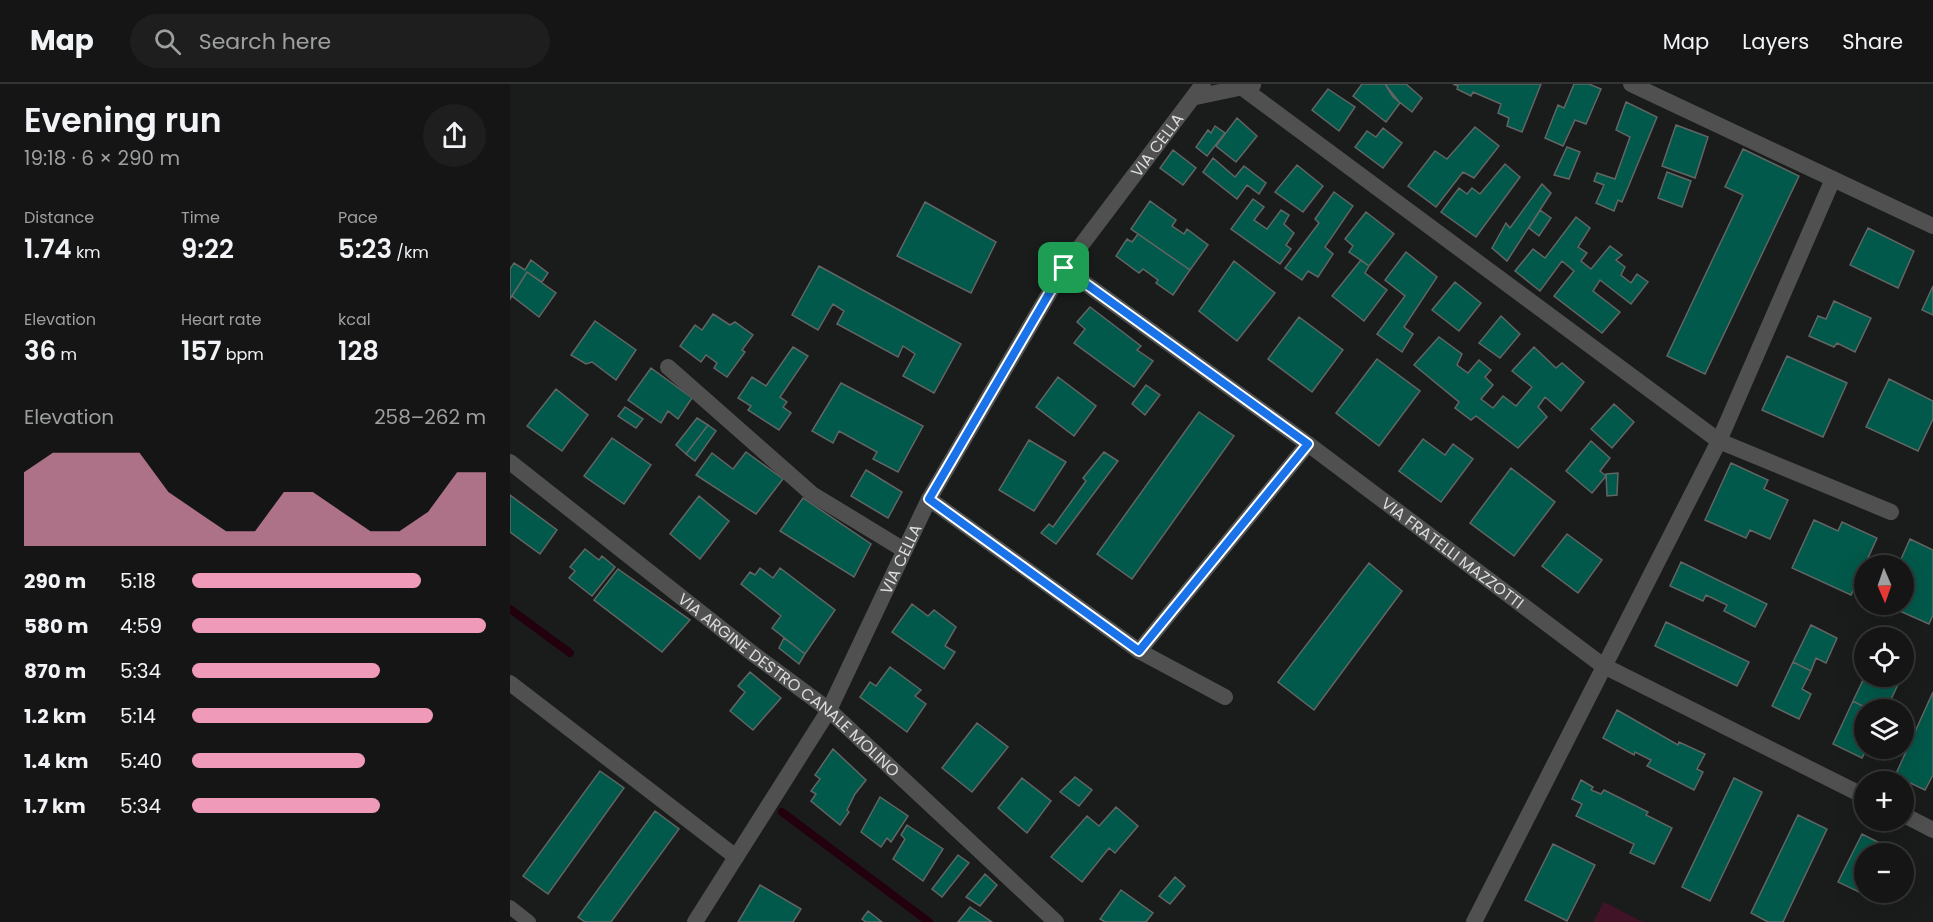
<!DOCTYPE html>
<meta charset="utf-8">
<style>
:root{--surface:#141514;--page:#1d1e1d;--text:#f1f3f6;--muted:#9d9fa0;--line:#333434;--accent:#ef9ab8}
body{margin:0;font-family:Poppins,sans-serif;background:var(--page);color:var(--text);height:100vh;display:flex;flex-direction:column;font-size:22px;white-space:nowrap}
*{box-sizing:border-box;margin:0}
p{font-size:20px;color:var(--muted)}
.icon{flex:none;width:33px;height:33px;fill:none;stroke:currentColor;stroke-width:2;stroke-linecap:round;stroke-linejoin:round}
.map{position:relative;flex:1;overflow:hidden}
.panel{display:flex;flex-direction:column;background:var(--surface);width:510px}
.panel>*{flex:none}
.needle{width:39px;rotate:178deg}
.buttons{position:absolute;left:1344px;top:471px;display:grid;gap:12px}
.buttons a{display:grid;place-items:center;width:60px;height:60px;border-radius:50%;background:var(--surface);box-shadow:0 6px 24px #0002,0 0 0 2px var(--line);font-size:30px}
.pin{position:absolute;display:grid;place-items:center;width:51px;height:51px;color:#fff;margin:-26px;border-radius:12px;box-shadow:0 3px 9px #0006}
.round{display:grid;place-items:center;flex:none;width:63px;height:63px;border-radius:32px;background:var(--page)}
.overview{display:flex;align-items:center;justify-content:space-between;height:102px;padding:0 24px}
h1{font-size:33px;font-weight:600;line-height:45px}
.figures{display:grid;grid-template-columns:repeat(3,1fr);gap:9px;height:102px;padding:6px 24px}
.figures div{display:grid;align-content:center}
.figures b{font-size:26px;font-weight:600}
.figures small{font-size:16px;font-weight:400}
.figures p{font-size:16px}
.chart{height:168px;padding:12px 24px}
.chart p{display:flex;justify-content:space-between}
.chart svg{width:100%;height:108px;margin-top:6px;fill:var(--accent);opacity:.7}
ul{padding:0 24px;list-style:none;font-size:20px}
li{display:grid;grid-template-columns:96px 72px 1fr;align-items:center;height:45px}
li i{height:15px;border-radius:8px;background:var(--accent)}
header{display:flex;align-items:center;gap:36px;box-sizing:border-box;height:84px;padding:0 30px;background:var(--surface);border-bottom:2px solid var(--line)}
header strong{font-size:28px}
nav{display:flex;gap:33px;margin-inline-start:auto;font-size:21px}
.search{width:420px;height:54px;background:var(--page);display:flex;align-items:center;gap:15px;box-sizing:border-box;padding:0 21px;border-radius:33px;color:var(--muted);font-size:22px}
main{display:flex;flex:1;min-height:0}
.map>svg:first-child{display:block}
</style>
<header>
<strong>Map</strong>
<div class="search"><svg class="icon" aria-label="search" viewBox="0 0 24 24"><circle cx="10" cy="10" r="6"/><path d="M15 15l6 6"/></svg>Search here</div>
<nav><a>Map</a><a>Layers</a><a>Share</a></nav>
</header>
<main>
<section class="panel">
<div class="overview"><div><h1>Evening run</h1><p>19:18 · 6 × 290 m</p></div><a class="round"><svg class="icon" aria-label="share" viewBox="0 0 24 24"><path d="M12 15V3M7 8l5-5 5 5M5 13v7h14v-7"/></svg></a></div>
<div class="figures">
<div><p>Distance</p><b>1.74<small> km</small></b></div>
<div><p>Time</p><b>9:22</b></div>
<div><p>Pace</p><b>5:23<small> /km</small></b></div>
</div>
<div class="figures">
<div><p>Elevation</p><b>36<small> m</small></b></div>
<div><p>Heart rate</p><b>157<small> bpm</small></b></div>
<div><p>kcal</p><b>128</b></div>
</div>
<div class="chart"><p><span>Elevation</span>258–262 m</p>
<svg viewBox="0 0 160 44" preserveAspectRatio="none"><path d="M0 44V14L10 6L20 6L30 6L40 6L50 22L60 30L70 38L80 38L90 22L100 22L110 30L120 38L130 38L140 30L150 14L160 14V44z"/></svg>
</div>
<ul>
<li><b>290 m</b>5:18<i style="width:78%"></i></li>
<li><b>580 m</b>4:59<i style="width:100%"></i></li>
<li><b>870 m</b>5:34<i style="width:64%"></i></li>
<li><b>1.2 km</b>5:14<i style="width:82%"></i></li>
<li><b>1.4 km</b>5:40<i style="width:59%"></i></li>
<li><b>1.7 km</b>5:34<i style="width:64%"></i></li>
</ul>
</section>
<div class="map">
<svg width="1423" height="838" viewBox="0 0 1423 838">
<rect width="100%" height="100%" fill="#1a1c1b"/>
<path fill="#401326" d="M 1094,818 L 1133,838 L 1083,838 Z"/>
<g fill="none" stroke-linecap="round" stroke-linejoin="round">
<path stroke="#23000d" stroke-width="8" d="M 0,525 L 60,569
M 272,728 L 419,838"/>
</g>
<path fill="#00594a" stroke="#626564" stroke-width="1.5" d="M 852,0 L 875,0 L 890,19 L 876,38 L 843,12 Z
M 875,0 L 896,0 L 912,14 L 902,28 L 883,13 Z
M 943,0 L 1031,0 L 1012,48 L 997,42 L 999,34 L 988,29 L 991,20 L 963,8 L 961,12 L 947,5 L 948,2 Z
M 1064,0 L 1079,0 L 1091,5 L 1076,40 L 1065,36 L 1053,62 L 1035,54 L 1048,21 L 1054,24 Z
M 818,5 L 845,23 L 829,47 L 802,26 Z
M 1116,18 L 1147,33 L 1112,118 L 1108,116 L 1104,127 L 1086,119 L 1094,101 L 1084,97 L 1087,89 L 1105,95 L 1120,53 L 1106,46 Z
M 727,34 L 747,52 L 726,78 L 706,62 Z
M 1166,41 L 1198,53 L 1185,94 L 1152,82 Z
M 705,42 L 715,49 L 697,72 L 686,63 L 698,46 L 701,49 Z
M 965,43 L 989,62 L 964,94 L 953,88 L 926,123 L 898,102 L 925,67 L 937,75 Z
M 873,44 L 892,59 L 873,84 L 845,63 L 857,47 L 866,53 Z
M 1057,63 L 1070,68 L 1059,95 L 1044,91 Z
M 1233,65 L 1289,92 L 1195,290 L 1157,272 L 1233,111 L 1215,103 Z
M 663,66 L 686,84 L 673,101 L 650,84 Z
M 703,74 L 725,93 L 734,82 L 756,99 L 749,110 L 737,101 L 727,115 L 693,88 Z
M 995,80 L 1010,93 L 966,153 L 931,128 L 949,104 L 957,110 L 962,104 L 970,110 Z
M 787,81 L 813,102 L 793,128 L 765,108 Z
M 1157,88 L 1181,97 L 1172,123 L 1148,114 Z
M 1032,100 L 1041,109 L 997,177 L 982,164 L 996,139 L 1000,144 Z
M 824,108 L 843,122 L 815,163 L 823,170 L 808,193 L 798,187 L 792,196 L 775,184 L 809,139 L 805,135 Z
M 743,115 L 754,123 L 744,136 L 757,145 L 771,126 L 779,131 L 774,140 L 784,149 L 776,161 L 781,165 L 770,180 L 721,145 Z
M 640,117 L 666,136 L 662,142 L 674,150 L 677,145 L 698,161 L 680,186 L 621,145 Z
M 415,118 L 486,158 L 461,209 L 387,172 Z
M 1030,126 L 1041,134 L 1029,152 L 1019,144 Z
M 856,128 L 884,150 L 859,182 L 839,168 L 843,162 L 835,155 Z
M 1066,133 L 1080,144 L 1068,163 L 1077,169 L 1071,177 L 1081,185 L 1100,162 L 1112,171 L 1106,176 L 1115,183 L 1111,191 L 1121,199 L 1127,190 L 1138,198 L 1121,220 L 1090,196 L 1083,207 L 1110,228 L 1092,249 L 1044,212 L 1064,187 L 1052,177 L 1030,207 L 1005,187 L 1023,165 L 1035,174 Z
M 1358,144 L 1404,167 L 1388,204 L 1340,181 Z
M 628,150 L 680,186 L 663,211 L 646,199 L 648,196 L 633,185 L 629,189 L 606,172 L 617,155 L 622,158 Z
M 896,168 L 927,193 L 894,243 L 903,250 L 892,268 L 867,250 L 895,212 L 875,196 Z
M 21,176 L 38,189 L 32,198 L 17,188 L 0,215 L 0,185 L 4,179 L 15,186 Z
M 851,176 L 859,182 L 855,189 L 877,206 L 854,237 L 822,212 Z
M 724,177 L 765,209 L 727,257 L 689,227 Z
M 309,182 L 451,260 L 424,309 L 393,292 L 405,270 L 393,262 L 388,273 L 327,240 L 334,227 L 323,220 L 308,246 L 282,231 Z
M 17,188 L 46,209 L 29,233 L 2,212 Z
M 945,198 L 971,219 L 949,247 L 922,226 Z
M 1423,202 L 1423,231 L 1412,226 Z
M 1324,217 L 1361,234 L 1345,268 L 1327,259 L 1324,263 L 1299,252 L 1308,232 L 1316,235 Z
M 580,223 L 631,262 L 627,266 L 643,277 L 624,303 L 564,259 L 575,245 L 567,238 Z
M 203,230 L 220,241 L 225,238 L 243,251 L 232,266 L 235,268 L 217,293 L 204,284 L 207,279 L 196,271 L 191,278 L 170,262 L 185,241 L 192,246 Z
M 991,232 L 1010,250 L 990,274 L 969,259 Z
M 789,233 L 833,266 L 802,308 L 758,275 Z
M 85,237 L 126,266 L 106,296 L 82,278 L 76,280 L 61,271 Z
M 929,253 L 952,270 L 947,281 L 958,289 L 969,276 L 981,286 L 975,293 L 983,301 L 971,315 L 983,324 L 993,312 L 1006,322 L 1022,303 L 1002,287 L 1024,263 L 1046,284 L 1052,279 L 1074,298 L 1051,327 L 1035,313 L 1028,323 L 1037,333 L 1008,364 L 966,332 L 961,336 L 945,324 L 949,318 L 904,281 Z
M 283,263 L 298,272 L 270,313 L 277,318 L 273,323 L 281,329 L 269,346 L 238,326 L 241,322 L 228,314 L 242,293 L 256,302 Z
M 1277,272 L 1337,299 L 1313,353 L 1252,326 Z
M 867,275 L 910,307 L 869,362 L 826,329 Z
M 141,284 L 182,314 L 168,335 L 158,327 L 151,339 L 118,316 Z
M 548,293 L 586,322 L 564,352 L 526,323 Z
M 1379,295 L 1423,317 L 1423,335 L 1408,367 L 1356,343 Z
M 331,299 L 413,342 L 388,388 L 363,375 L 367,368 L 329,347 L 323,359 L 302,347 Z
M 636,301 L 650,311 L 635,331 L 622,320 Z
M 46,305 L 78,331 L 52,367 L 17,342 Z
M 1104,320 L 1124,338 L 1102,364 L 1081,345 Z
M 115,323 L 133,335 L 126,344 L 108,332 Z
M 689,328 L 724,352 L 622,495 L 587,470 Z
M 187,334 L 198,341 L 176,370 L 166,361 Z
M 198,341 L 206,347 L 185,377 L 176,370 Z
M 102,354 L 141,381 L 114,420 L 74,392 Z
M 913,355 L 935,371 L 943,360 L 963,375 L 931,418 L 889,387 Z
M 519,356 L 556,378 L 524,427 L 489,406 Z
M 1081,357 L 1100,374 L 1090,387 L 1096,392 L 1082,409 L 1056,387 Z
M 236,368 L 273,395 L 246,430 L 186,391 L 202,369 L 223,385 Z
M 594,368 L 608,377 L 546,460 L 531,449 L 539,440 L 543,443 L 576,397 L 573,394 Z
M 1221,379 L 1258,396 L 1254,405 L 1278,416 L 1260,455 L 1240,446 L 1236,454 L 1195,436 Z
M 1001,384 L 1045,418 L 1004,472 L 960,439 Z
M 356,386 L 392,408 L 378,434 L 341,412 Z
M 1108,389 L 1107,411 L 1097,412 L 1096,390 Z
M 0,411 L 47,446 L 30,470 L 0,448 Z
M 189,412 L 219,437 L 190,475 L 160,450 Z
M 293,414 L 361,460 L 344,493 L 270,447 Z
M 1304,436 L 1328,447 L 1332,438 L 1367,454 L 1341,511 L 1282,484 Z
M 1057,450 L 1092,476 L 1068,509 L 1032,482 Z
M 1400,455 L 1423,466 L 1423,531 L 1419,540 L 1374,520 L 1394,520 L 1394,482 L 1388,482 Z
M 75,465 L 89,476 L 92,472 L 105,483 L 82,512 L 59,494 L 65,487 L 60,483 Z
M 1171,478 L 1257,520 L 1245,543 L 1214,527 L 1217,521 L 1196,511 L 1193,517 L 1160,502 Z
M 859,479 L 892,507 L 804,626 L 768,598 Z
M 250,484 L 263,494 L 270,484 L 325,526 L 295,570 L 262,544 L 271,532 L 231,500 L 240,488 L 245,491 Z
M 108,485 L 180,536 L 152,568 L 84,516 Z
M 402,520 L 418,532 L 424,526 L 446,543 L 435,562 L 445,568 L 434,585 L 382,548 Z
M 1156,538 L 1239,578 L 1227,602 L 1145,562 Z
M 1301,541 L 1327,554 L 1316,579 L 1306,574 L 1301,587 L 1283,578 Z
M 274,554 L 295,570 L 289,580 L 269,564 Z
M 1283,578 L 1301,587 L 1292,605 L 1301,610 L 1289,635 L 1262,622 Z
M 380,583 L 411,606 L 405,612 L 416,620 L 397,648 L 350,613 L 360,598 L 366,602 Z
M 240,588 L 271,614 L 243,646 L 220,627 L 235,608 L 228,602 Z
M 1355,592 L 1392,592 L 1376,626 L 1360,626 L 1343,617 Z
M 1423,608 L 1423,691 L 1415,706 L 1385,692 Z
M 1343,617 L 1360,626 L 1354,626 L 1354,664 L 1357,664 L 1352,674 L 1323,660 Z
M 1107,626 L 1168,661 L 1169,658 L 1195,670 L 1187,685 L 1193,688 L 1184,706 L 1137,682 L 1141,676 L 1125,668 L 1124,671 L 1093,654 Z
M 467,639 L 498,663 L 462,708 L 432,684 Z
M 323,665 L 356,696 L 345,710 L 337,726 L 339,728 L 330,741 L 301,717 L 306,710 L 301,707 L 310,695 L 305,691 Z
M 90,687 L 114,704 L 38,810 L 13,792 Z
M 565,693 L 582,706 L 569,722 L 550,708 Z
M 512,694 L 541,717 L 517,749 L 488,724 Z
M 1224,694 L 1252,708 L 1200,817 L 1172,803 Z
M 1071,696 L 1083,703 L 1081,706 L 1091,710 L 1094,706 L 1138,728 L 1136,731 L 1162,744 L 1144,780 L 1120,769 L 1124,760 L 1066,732 L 1072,720 L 1062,715 Z
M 370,713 L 398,732 L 381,758 L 377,754 L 371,763 L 351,748 Z
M 606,723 L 628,742 L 605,769 L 599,764 L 572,798 L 541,773 L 577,732 L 589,742 Z
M 145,727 L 169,745 L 101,838 L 75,838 L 68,833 Z
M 1288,731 L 1317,745 L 1273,838 L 1258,838 L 1241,829 Z
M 397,741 L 433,765 L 413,797 L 383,775 L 395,755 L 391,751 Z
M 1352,750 L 1391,770 L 1354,770 L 1354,808 L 1377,808 L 1372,819 L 1328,798 Z
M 1043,760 L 1085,781 L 1057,837 L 1015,816 Z
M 448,771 L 459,779 L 432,813 L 422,805 Z
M 475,790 L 487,801 L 470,822 L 456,813 Z
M 665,793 L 675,802 L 660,820 L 649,812 Z
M 250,801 L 291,825 L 283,838 L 228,838 Z
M 611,806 L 643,829 L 636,838 L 595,838 L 590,835 Z
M 460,823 L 482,838 L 448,838 Z
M 358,827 L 372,838 L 356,838 L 352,835 Z"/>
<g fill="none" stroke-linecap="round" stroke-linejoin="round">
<path stroke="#4f504f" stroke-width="14" d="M 0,823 L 19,838"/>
<g stroke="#4f504f" stroke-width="16">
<path d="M 1121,0 L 1423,142"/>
<path d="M 734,5 L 1209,357 L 1381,428"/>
<path d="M 686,13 L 743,1"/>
<path id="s1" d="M 554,184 L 798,360 L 1092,581 L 1354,712"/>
<path d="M 158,283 L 302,410 L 394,466"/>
<path id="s2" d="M 0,378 L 242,569 L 319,626 L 546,838"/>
<path d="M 419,415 L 629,567 L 715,613"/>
<path d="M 629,567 L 798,360"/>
<path d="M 0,599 L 226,773"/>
<path d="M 1394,731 L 1423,746"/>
<path d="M 964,838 L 1209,357 L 1323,95"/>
</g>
<path stroke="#4f504f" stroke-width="16" id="s3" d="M 185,838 L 319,626 L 419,415 L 554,184 L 693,0"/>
</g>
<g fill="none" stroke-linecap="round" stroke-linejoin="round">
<defs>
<path id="route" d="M 554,184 L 798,360 L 629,567 L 419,415 Z"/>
</defs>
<use href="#route" stroke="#fff" stroke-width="12"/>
<use href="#route" stroke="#1a73e8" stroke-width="8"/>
</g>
<g text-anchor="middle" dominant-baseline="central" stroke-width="4.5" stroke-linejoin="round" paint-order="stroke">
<g font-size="16" fill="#dbdddc" stroke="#1a1c1b">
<text stroke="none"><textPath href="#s3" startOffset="906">VIA CELLA</textPath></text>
<text stroke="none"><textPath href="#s1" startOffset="482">VIA FRATELLI MAZZOTTI</textPath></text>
<text stroke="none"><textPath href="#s3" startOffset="418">VIA CELLA</textPath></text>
<text stroke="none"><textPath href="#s2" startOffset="357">VIA ARGINE DESTRO CANALE MOLINO</textPath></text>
</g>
</g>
</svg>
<div class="buttons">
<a><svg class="needle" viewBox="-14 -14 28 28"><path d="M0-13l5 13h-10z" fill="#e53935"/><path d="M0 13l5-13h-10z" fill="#9d9fa0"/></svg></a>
<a><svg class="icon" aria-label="locate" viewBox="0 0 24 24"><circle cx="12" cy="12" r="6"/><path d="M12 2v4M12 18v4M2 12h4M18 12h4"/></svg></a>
<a><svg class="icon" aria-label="layers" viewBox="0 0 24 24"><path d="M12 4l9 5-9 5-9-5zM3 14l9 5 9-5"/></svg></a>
<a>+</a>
<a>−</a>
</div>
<div class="pin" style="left:554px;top:184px;background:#1e9e55"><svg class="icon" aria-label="arrive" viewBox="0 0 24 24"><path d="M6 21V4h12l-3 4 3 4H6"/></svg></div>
</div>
</main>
